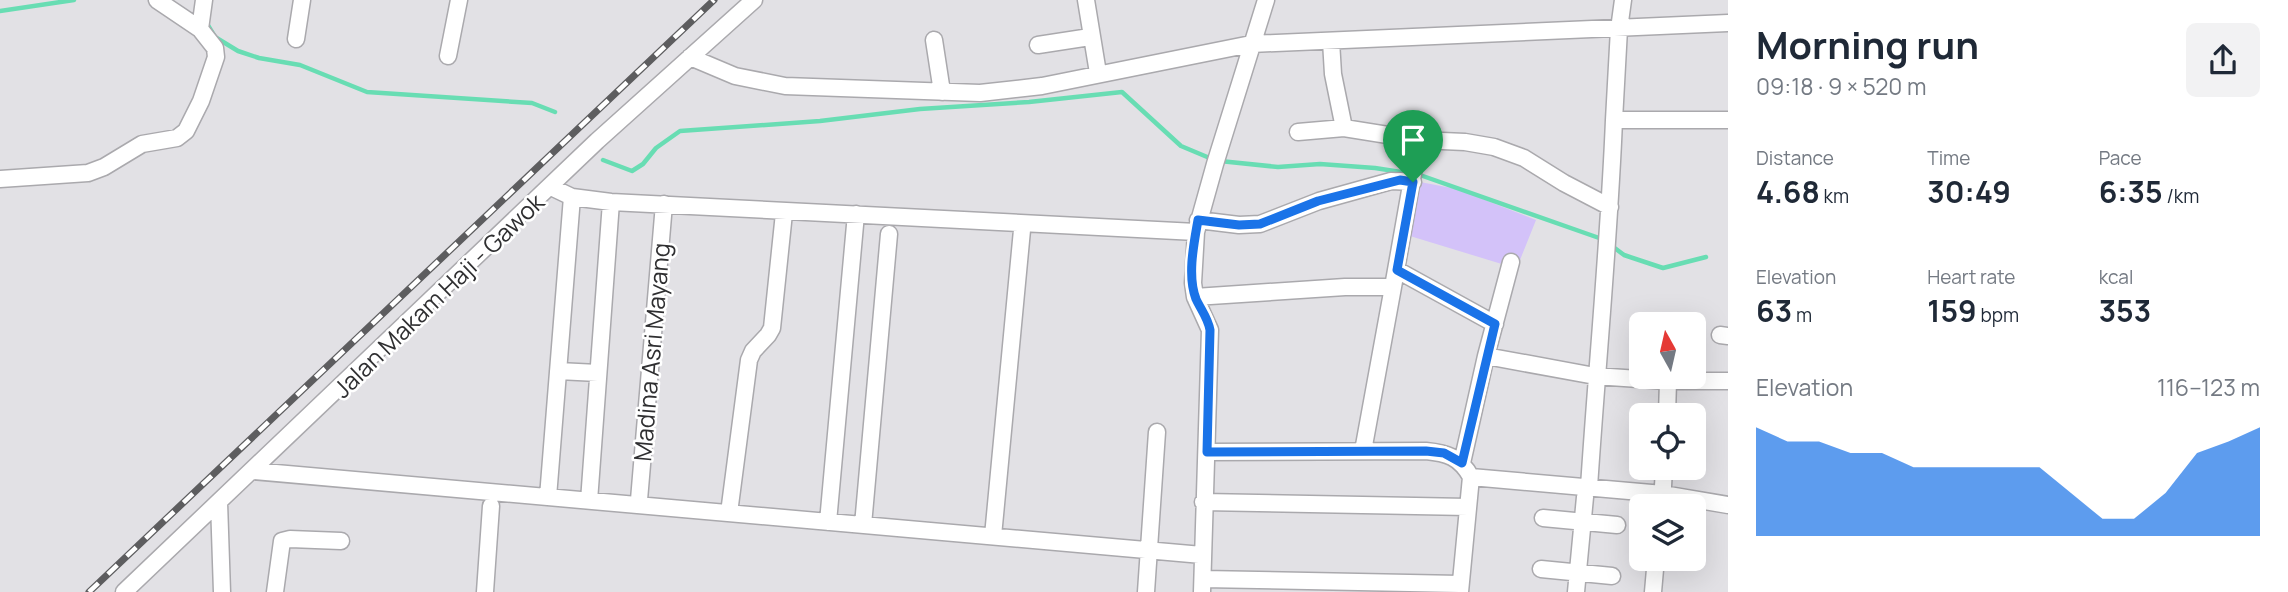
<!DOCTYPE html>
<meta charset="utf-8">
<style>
:root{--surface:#fff;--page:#f2f2f3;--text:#1f2937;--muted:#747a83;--accent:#1a73e8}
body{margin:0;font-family:Manrope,sans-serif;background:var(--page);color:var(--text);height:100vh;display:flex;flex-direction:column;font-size:26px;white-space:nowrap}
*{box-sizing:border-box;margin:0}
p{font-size:23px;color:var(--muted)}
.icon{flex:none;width:38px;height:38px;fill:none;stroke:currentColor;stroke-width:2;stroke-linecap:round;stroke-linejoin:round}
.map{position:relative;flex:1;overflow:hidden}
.panel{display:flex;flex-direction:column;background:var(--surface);width:560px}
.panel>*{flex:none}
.needle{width:46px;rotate:352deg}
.controls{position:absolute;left:1629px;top:312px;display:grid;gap:14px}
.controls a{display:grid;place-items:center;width:77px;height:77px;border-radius:10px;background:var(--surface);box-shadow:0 7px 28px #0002;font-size:35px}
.pin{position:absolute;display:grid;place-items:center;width:60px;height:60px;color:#fff;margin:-72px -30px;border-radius:50% 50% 50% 0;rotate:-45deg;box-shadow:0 0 7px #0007}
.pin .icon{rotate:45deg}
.round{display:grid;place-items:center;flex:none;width:74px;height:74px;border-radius:10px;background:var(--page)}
.head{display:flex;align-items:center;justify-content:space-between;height:119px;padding:0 28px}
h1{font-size:38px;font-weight:700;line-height:52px}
.metrics{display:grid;grid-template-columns:repeat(3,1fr);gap:10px;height:119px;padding:7px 28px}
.metrics div{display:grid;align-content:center}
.metrics b{font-size:30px;font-weight:700}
.metrics small{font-size:19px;font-weight:400}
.metrics p{font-size:19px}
.chart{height:196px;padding:14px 28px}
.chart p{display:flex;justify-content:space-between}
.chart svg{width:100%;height:126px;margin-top:7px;fill:var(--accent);opacity:.7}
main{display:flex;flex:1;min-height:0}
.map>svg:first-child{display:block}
</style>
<main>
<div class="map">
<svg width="1728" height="592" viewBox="0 0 1728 592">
<rect width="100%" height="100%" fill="#e2e1e5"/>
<path fill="#d3c2f9" d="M 1420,182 L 1457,189 L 1536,220 L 1520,260 L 1508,258 L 1505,265 L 1410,236 Z"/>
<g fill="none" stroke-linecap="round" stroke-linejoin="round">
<path stroke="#68ddb3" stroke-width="4.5" d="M 0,11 L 74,0
M 206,22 L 215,37 L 238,51 L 259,58 L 300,65 L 367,92 L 532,103 L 555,112
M 603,160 L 632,171 L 643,164 L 656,148 L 680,131 L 820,121 L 920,109 L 1029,102 L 1122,92 L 1181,146 L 1212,159
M 1220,161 L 1278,167 L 1320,164 L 1375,168 L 1420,175 L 1602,239
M 1612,246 L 1624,255 L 1663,268 L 1706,257"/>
<defs>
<path id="minor" d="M 1086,0 L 1098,73
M 200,29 L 204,0
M 296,39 L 302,0
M 934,40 L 942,92
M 1331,41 L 1333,74 L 1344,128
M 1038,45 L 1090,37
M 448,56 L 459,0
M 690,57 L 735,76 L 785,86 L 980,93 L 1042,86 L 1251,44 L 1728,23
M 1614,120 L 1619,29 L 1623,0
M 1298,132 L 1344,128 L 1419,140 L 1465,142 L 1494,147 L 1524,158 L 1564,183 L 1610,207
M 0,179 L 88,173 L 104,167 L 142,144 L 177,138 L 186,131 L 201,101 L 216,57 L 215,48 L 200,29 L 157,0
M 551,187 L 572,197 L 611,202 L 1196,232
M 1198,220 L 1239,225 L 1260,224 L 1319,201 L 1391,181 L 1413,182
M 1397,270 L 1495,324
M 1393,287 L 1419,140
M 1195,297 L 1345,287 L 1393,287 L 1363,451
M 1720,335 L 1728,336
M 1486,356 L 1595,376 L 1668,381 L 1728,381
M 558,371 L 598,373
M 1667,415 L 1668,381
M 1207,452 L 1426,451 C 1447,453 1460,457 1471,477
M 1462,463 L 1486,356 L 1511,262
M 253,471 L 1202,555
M 1589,487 C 1597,365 1609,243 1614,120 L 1728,120
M 548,497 L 572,197
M 639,500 L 664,204
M 589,501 L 611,202
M 219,502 L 222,592
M 1203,502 L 1468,507
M 1662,506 L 1664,467
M 729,513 L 749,360 L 753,351 L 768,335 L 772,328 L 784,213
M 1543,518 L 1617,525
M 828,522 L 856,214
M 863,525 L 889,234
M 993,536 L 1022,230
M 1541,569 L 1612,576
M 1203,579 L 1460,584
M 124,592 L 597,141 L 754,0
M 275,592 L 282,541 L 290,539 L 341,541
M 485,592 L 491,506
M 1146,592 L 1157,432
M 1202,592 L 1210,330 L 1195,297 L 1193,283 L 1196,232 L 1215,164 L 1266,0
M 1460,592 L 1471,477 L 1663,494 L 1728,505
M 1576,592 L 1585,497
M 1653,592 L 1656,558"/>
</defs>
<use href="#minor" stroke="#aaa9ad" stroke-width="19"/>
<use href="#minor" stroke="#fff" stroke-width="16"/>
<defs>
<path id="rail" d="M 89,592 L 714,0"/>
</defs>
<use href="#rail" stroke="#5d5d5f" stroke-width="7"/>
<use href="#rail" stroke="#fff" stroke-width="4.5" stroke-dasharray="13" stroke-linecap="butt"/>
</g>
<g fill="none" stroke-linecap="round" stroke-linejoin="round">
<defs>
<path id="route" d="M 1400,180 L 1413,182 L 1397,270 L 1495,324 L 1462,463 L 1444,453 L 1426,451 L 1207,452 L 1210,330 C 1208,318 1201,310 1196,299 C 1187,276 1194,243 1198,220 L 1239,225 L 1260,224 L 1318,201 Z"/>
</defs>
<use href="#route" stroke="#fff" stroke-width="14"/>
<use href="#route" stroke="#1a73e8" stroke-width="9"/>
</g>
<g text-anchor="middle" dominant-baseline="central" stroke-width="5" stroke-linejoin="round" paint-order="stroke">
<g font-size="24" fill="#2f2f31" stroke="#fff">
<text transform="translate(438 295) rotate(-44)">Jalan Makam Haji - Gawok</text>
<text transform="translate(651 352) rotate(-85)">Madina Asri Mayang</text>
</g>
</g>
</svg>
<div class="controls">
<a><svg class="needle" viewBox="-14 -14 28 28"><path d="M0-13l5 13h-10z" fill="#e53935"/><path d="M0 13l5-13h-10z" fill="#747a83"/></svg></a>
<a><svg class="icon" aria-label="locate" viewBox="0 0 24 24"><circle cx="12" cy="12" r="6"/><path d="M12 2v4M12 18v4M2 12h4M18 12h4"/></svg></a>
<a><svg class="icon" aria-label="layers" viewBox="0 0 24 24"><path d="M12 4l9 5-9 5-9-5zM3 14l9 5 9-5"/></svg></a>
</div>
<div class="pin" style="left:1413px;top:182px;background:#1e9e55"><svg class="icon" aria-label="arrive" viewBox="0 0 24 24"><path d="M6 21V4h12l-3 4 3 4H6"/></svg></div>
</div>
<section class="panel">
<div class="head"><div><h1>Morning run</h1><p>09:18 · 9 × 520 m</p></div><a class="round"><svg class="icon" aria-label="share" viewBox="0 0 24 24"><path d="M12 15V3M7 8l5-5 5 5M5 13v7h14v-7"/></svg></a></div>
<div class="metrics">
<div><p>Distance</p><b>4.68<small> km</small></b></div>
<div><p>Time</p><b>30:49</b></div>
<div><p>Pace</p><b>6:35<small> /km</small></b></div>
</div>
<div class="metrics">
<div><p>Elevation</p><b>63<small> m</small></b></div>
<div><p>Heart rate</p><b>159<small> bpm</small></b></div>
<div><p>kcal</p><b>353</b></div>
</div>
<div class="chart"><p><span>Elevation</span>116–123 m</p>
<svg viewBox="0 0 160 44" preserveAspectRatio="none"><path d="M0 44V6L10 11L20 11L30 15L40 15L50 20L60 20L70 20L80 20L90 20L100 29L110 38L120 38L130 29L140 15L150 11L160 6V44z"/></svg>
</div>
</section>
</main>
